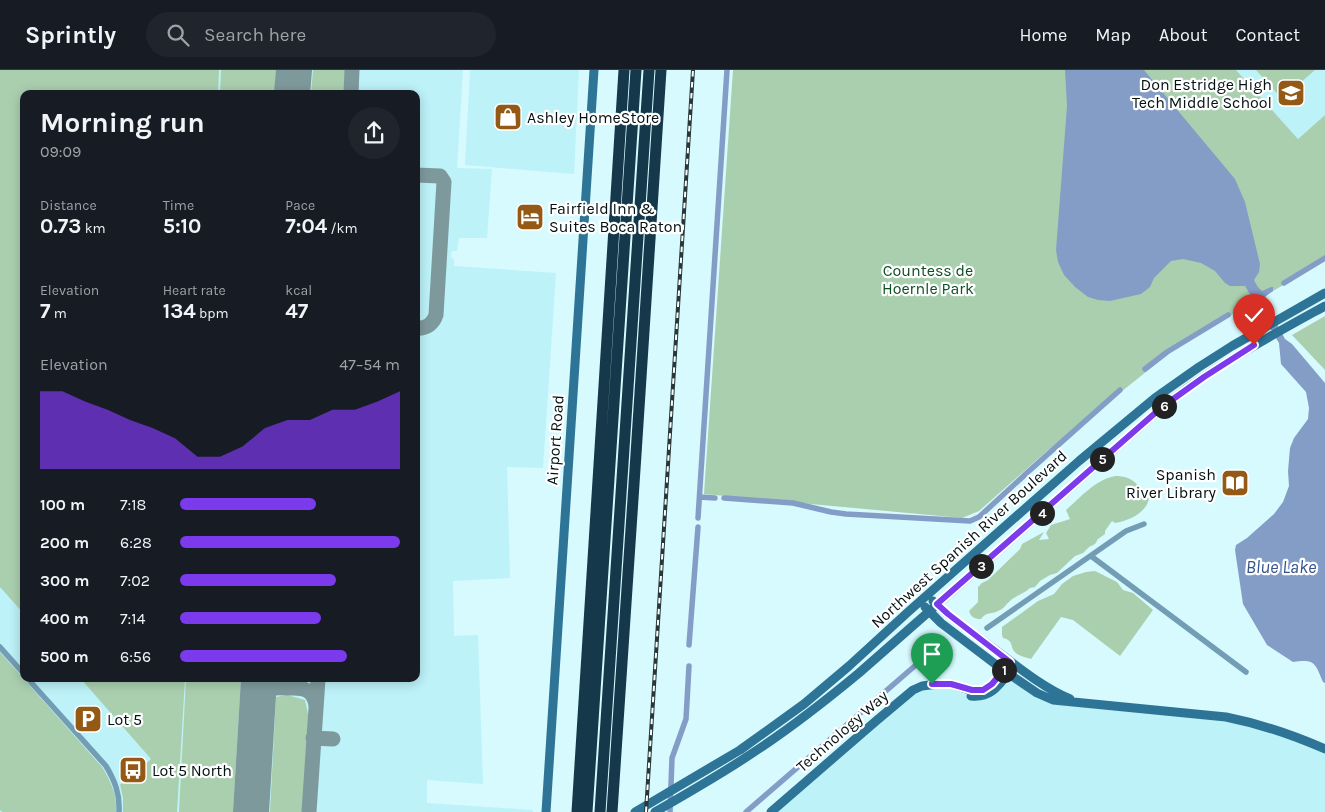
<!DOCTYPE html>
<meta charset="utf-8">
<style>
:root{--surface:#171b24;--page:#20242c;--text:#f1f3f6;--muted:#9ea1a6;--line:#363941;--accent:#7c3aed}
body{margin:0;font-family:Karla,sans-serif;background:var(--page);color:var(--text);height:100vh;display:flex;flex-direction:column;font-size:19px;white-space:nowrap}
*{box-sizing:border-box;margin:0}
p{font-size:16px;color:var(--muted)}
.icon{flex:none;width:28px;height:28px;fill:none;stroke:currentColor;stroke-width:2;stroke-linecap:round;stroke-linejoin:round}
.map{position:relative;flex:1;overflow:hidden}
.panel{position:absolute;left:20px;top:20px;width:400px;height:592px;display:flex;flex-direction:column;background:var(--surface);border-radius:10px;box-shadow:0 2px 12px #0003}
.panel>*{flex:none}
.pin{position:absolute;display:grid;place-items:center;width:42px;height:42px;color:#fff;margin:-51px -21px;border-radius:50% 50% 50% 0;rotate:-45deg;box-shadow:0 0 5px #0007}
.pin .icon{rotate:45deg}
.km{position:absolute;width:25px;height:25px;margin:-12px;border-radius:50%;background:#222;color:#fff;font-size:14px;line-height:25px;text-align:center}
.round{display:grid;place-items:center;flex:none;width:52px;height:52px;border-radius:26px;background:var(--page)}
.overview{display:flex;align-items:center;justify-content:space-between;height:85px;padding:0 20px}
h1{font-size:28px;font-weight:700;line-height:38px}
.figures{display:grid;grid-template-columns:repeat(3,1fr);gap:8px;height:85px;padding:5px 20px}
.figures div{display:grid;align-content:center}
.figures b{font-size:21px;font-weight:700}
.figures small{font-size:14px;font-weight:400}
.figures p{font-size:14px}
.chart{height:140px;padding:10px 20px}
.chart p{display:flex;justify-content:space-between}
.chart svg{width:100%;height:90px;margin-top:5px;fill:var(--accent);opacity:.7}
ul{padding:0 20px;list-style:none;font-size:16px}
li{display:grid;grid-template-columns:80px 60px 1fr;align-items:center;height:38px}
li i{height:12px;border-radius:6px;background:var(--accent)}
header{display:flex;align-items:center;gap:30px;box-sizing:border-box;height:70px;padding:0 25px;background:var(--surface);border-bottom:1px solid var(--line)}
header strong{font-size:24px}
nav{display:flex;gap:28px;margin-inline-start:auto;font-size:18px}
.search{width:350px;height:45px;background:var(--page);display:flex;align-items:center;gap:12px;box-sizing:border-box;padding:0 18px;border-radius:28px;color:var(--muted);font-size:19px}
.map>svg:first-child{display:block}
</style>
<header>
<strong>Sprintly</strong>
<div class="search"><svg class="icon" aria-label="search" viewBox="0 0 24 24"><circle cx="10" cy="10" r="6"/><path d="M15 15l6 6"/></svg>Search here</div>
<nav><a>Home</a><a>Map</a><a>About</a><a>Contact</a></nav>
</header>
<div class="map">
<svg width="1325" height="742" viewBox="0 0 1325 742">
<rect width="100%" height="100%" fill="#d6fafe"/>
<path fill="#bcf2f8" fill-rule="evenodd" d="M 0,0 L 463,0 L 457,98 L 492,99 L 487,168 L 459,168 L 457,181 L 452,181 L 451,185 L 451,188 L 454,189 L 454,196 L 556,203 L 543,398 L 507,397 L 510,508 L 453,511 L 454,566 L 478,565 L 483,714 L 427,710 L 427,733 L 533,740 L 533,742 L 0,742 ZM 24,24 L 416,24 L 416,609 L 24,609 Z
M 470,0 L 579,0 L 574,104 L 465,95 Z
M 1236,0 L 1325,0 L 1325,45 L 1298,69 Z
M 1008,603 L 1037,623 L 1226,647 L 1325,679 L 1325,742 L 771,742 L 904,626 L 938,614 L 969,626 Z"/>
<path fill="#aacfaf" d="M 0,0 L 219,0 L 218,24 L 24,24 L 24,544 L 0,517 Z
M 221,0 L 276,0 L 275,24 L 220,24 Z
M 313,0 L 348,0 L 347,24 L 311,24 Z
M 733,0 L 1236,0 L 1298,69 L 1325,45 L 1325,191 L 1181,274 L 1047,381 L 979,441 L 962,448 L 704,424 Z
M 1256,0 L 1315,0 L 1282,29 Z
M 1325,246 L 1325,300 L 1292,265 Z
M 1115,406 C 1134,406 1137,415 1149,428 C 1147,443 1128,451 1115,453 L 1112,451 L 1105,461 L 1105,464 L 1098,469 L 1095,474 L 1089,477 L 1083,483 L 1075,486 L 1057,503 L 1050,505 L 1040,511 L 1035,517 L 1030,518 C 1024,524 1016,525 1010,531 C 1006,534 1004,539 998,541 C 990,545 987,541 981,549 C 974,549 971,547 969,541 L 978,532 L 978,517 L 982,513 L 988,510 L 1020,479 L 1022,474 L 1044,462 L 1039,470 L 1049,469 L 1046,463 L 1051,455 L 1070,449 L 1066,440 C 1081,427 1095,410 1115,406 Z
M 1095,501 L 1117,512 L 1123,520 L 1133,523 L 1153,540 L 1120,586 L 1073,550 L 1061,547 L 1031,589 C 1028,588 1017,585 1016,583 C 1009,577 1015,571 1003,568 L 1002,565 L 1002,557 L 1038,531 L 1054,524 L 1062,514 L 1073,506 L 1086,502 Z
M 0,582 L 102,697 C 111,712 117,724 116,742 L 2,742 L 0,740 Z
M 81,609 L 185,609 L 177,742 L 123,742 L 123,728 L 120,714 L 125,713 L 151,689 Z
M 186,609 L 241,609 L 233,742 L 179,742 Z
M 287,625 L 305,630 L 309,649 L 305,742 L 270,742 L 276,627 Z"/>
<path fill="#849dc7" d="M 1065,0 L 1144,0 L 1235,109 L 1245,132 L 1260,194 L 1259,202 L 1254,210 C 1256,214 1258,218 1262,221 L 1271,217 L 1273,217 L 1273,221 L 1266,226 L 1265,228 L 1270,236 L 1270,241 L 1285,269 L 1292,274 L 1325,313 L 1325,613 L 1323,612 C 1315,593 1315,589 1293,592 L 1267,575 L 1243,534 L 1235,480 L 1236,475 L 1247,468 L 1274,444 L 1283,432 L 1289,416 L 1288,401 L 1290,378 L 1294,368 L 1308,349 L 1309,338 L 1306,322 L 1281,294 L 1279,273 L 1245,216 L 1230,216 L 1225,213 L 1215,201 L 1201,193 L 1183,189 L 1171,191 L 1154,208 L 1150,217 L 1141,224 L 1110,231 L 1098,230 L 1088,227 L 1075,217 L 1064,205 L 1058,192 L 1056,180 L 1067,36 Z"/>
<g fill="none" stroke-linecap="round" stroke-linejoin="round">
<path stroke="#849dc7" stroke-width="5.5" d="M 1284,213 L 1325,188
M 1236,240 L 1259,227
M 1145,299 L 1167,282 L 1228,245
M 700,427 L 715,428
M 724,428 L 793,433 L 831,442 L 846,444 L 970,451 L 979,447 L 1029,401 L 1120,320
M 698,448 L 727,0
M 689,575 L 698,457
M 670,742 L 672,688 L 686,649 L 689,596
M 746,742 L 939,575"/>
<path stroke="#7e999c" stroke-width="15" d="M 351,24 L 352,0
M 416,105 L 440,106 L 444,112 L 436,245 C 433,254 426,259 416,258
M 257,631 C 262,617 275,617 288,618 C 295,618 302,617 308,621 C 313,624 315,629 316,635
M 313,668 L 333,669
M 309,742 L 318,609"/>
<path stroke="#7e999c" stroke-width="36" d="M 292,24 L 294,0
M 251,742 L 259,609"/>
<path stroke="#739db5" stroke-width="5.5" d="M 1091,486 L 1246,602
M 987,558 L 1126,461 L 1144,454
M 0,577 L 24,604
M 28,609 L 106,696 C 115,711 120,724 119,742"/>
<path stroke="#2e7496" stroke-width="9" d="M 933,531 C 950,548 971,561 990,576 C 1016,595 1040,616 1070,629
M 925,537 L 941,553 L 1003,600 L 1037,623 L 1053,630 L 1226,647 C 1261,654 1293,665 1325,679
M 971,626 C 989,628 997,618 1007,605
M 546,742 L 594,0
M 635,742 L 740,680 L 804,634 L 849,596 L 908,542 L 1079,391 L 1155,328 L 1199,297 L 1232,276 L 1325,223
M 655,742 C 686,724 718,706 748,686 C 787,661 824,632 859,603 L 1144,353 C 1163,336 1184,320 1205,306 C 1244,280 1285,258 1325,236
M 771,742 L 876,651 L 913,620 L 922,616 L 938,614 L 951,614 L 972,621 L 983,620 L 992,614 L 1010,591"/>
<path stroke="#15394b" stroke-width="11" d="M 577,742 L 624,0
M 587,742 L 636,0
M 600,742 L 649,0
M 612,742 C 629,495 645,247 661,0"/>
<defs>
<path id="rail" d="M 646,742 L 693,0"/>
</defs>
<use href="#rail" stroke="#26383a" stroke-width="4"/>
<use href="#rail" stroke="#fff" stroke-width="2" stroke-dasharray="5.5" stroke-linecap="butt"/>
</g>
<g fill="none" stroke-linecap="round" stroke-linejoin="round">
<defs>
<path id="route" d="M 932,614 L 951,614 L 972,620 L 983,620 L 992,614 L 1010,592 L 948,544 L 937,534 L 1162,337 L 1204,307 L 1254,275"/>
</defs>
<use href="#route" stroke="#fff" stroke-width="10"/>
<use href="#route" stroke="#7c3aed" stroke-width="6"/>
</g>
<defs>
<symbol id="school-square" viewBox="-11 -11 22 22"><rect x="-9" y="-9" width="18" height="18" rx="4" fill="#935915" stroke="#fff"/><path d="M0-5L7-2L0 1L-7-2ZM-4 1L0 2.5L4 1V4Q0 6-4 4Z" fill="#fff"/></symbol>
<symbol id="shop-square" viewBox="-11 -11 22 22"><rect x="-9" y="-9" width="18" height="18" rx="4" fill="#935915" stroke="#fff"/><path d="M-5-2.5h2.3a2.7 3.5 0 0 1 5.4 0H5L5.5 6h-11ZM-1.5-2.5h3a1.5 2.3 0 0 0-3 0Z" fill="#fff"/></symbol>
<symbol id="hotel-square" viewBox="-11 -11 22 22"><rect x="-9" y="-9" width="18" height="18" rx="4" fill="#935915" stroke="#fff"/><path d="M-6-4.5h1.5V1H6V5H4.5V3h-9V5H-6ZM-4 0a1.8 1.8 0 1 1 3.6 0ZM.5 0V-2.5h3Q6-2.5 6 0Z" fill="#fff"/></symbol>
<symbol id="library-square" viewBox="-11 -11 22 22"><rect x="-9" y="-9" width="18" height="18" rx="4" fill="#935915" stroke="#fff"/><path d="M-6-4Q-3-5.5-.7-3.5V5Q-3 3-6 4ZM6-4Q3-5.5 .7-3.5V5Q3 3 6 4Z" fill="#fff"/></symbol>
<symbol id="parking-square" viewBox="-11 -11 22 22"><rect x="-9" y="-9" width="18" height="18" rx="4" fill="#935915" stroke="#fff"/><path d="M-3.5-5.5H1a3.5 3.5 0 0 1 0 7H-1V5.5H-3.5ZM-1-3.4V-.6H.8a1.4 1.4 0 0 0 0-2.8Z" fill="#fff"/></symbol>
<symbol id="bus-square" viewBox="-11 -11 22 22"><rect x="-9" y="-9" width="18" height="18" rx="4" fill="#935915" stroke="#fff"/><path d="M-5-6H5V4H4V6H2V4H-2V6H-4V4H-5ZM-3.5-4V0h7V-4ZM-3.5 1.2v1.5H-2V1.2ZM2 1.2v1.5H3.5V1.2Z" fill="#fff"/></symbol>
</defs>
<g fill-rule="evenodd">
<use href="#school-square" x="1275" y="7" width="32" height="32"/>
<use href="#shop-square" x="492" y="31" width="32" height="32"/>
<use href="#hotel-square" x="514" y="131" width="32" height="32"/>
<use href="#library-square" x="1219" y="397" width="32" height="32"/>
<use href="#parking-square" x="72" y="633" width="32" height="32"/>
<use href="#bus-square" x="117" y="684" width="32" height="32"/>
</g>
<g text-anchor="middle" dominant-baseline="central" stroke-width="4.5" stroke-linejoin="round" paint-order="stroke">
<g font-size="16" fill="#031113" stroke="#fff" text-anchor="start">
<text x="1272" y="14" text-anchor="end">Don Estridge High<tspan x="1272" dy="18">Tech Middle School</tspan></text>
<text x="527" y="47">Ashley HomeStore</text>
<text x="549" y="138">Fairfield Inn &amp;<tspan x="549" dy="18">Suites Boca Raton</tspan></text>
<text x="1216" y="404" text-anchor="end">Spanish<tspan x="1216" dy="18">River Library</tspan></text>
<text x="107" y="649">Lot 5</text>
<text x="152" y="700">Lot 5 North</text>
</g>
<g font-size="16" fill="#0d5022" stroke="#fff">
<text x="928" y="200">Countess de<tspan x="928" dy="18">Hoernle Park</tspan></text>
</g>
<g font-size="16" fill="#031113" stroke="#fff">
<text transform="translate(555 370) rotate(-86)">Airport Road</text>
<text transform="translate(969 469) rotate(-42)">Northwest Spanish River Boulevard</text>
<text transform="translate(842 661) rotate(-41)">Technology Way</text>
</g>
<g font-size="18" font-style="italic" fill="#34538a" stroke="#fff">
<text x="1281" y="497">Blue Lake</text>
</g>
</g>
</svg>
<div class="pin" style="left:932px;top:614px;background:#1e9e55"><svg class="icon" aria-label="arrive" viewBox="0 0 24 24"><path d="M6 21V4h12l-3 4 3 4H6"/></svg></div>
<div class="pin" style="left:1254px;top:275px;background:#d93025"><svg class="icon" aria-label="check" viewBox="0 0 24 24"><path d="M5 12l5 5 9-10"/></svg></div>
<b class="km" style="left:1004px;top:600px">1</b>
<b class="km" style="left:981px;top:496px">3</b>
<b class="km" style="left:1042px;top:443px">4</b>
<b class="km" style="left:1102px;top:389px">5</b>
<b class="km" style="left:1164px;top:336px">6</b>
<section class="panel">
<div class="overview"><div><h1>Morning run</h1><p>09:09</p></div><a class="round"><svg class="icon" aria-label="share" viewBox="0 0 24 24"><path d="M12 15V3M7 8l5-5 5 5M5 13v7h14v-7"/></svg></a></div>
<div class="figures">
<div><p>Distance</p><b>0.73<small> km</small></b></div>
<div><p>Time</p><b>5:10</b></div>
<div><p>Pace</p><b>7:04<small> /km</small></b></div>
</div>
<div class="figures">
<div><p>Elevation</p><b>7<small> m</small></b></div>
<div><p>Heart rate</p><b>134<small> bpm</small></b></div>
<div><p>kcal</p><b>47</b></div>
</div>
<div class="chart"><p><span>Elevation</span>47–54 m</p>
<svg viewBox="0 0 160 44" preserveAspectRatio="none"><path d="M0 44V6L10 6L20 11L30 15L40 20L50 24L60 29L70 38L80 38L90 33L100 24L110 20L120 20L130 15L140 15L150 11L160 6V44z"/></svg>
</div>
<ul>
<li><b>100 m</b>7:18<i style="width:62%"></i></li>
<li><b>200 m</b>6:28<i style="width:100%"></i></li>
<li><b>300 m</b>7:02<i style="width:71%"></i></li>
<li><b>400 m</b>7:14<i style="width:64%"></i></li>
<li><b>500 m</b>6:56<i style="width:76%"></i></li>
</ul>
</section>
</div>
